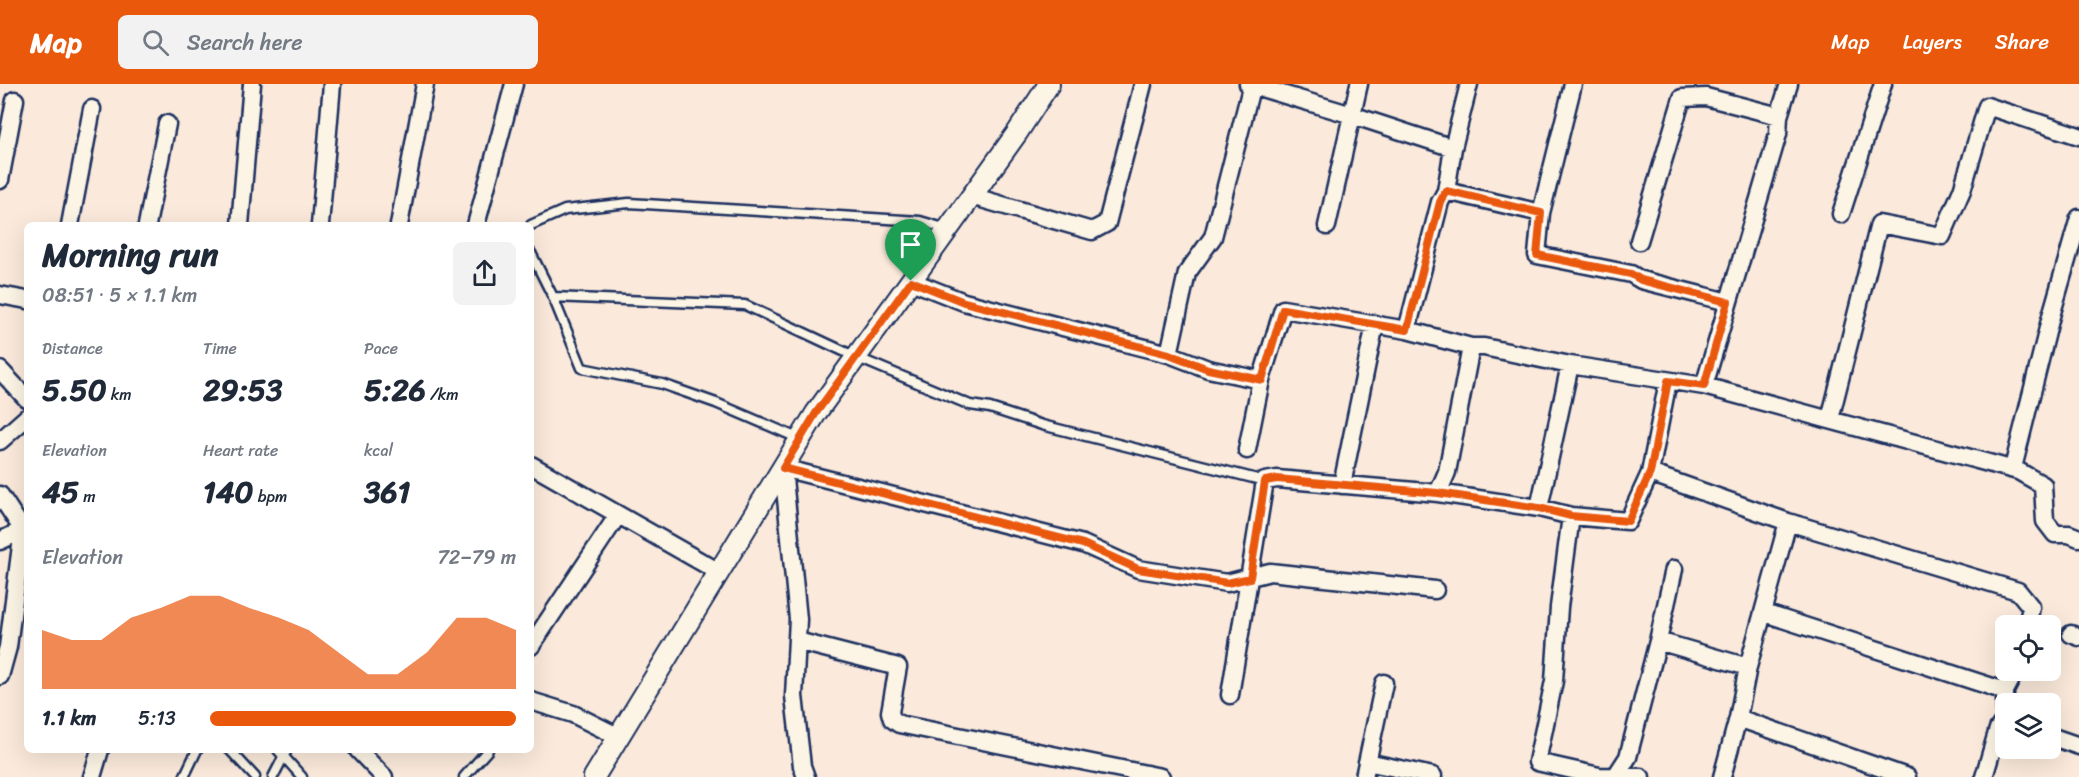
<!DOCTYPE html>
<meta charset="utf-8">
<style>
:root{--surface:#fff;--page:#f2f2f3;--text:#1f2937;--muted:#747a83;--accent:#ea580c}
body{margin:0;font-family:Sriracha,sans-serif;background:var(--page);color:var(--text);height:100vh;display:flex;flex-direction:column;font-size:22px;white-space:nowrap}
*{box-sizing:border-box;margin:0}
p{font-size:20px;color:var(--muted)}
.icon{flex:none;width:33px;height:33px;fill:none;stroke:currentColor;stroke-width:2;stroke-linecap:round;stroke-linejoin:round}
.map{position:relative;flex:1;overflow:hidden}
.side{position:absolute;left:24px;top:138px;width:510px;height:531px;display:flex;flex-direction:column;background:var(--surface);border-radius:9px;box-shadow:0 6px 24px #0002}
.side>*{flex:none}
.tools{position:absolute;left:1995px;top:531px;display:grid;gap:12px}
.tools a{display:grid;place-items:center;width:66px;height:66px;border-radius:9px;background:var(--surface);box-shadow:0 6px 24px #0002;font-size:30px}
.pin{position:absolute;display:grid;place-items:center;width:51px;height:51px;color:#fff;margin:-62px -26px;border-radius:50% 50% 50% 0;rotate:-45deg;box-shadow:0 0 6px #0007}
.pin .icon{rotate:45deg}
.round{display:grid;place-items:center;flex:none;width:63px;height:63px;border-radius:9px;background:var(--page)}
.summary{display:flex;align-items:center;justify-content:space-between;height:102px;padding:0 18px}
h1{font-size:33px;font-weight:700;line-height:45px}
.stats{display:grid;grid-template-columns:repeat(3,1fr);gap:9px;height:102px;padding:6px 18px}
.stats div{display:grid;align-content:center}
.stats b{font-size:30px;font-weight:700}
.stats small{font-size:16px;font-weight:400}
.stats p{font-size:16px}
.chart{height:168px;padding:12px 18px}
.chart p{display:flex;justify-content:space-between}
.chart svg{width:100%;height:108px;margin-top:6px;fill:var(--accent);opacity:.7}
ul{padding:0 18px;list-style:none;font-size:20px}
li{display:grid;grid-template-columns:96px 72px 1fr;align-items:center;height:45px}
li i{height:15px;border-radius:8px;background:var(--accent)}
header{display:flex;align-items:center;gap:36px;box-sizing:border-box;height:84px;padding:0 30px;background:var(--accent);color:#fff}
header strong{font-size:28px}
nav{display:flex;gap:33px;margin-inline-start:auto;font-size:21px}
.search{width:420px;height:54px;background:var(--page);display:flex;align-items:center;gap:15px;box-sizing:border-box;padding:0 21px;border-radius:9px;color:var(--muted);font-size:22px}
.map>svg:first-child{display:block}
</style>
<header>
<strong>Map</strong>
<div class="search"><svg class="icon" aria-label="search" viewBox="0 0 24 24"><circle cx="10" cy="10" r="6"/><path d="M15 15l6 6"/></svg>Search here</div>
<nav><a>Map</a><a>Layers</a><a>Share</a></nav>
</header>
<div class="map">
<svg width="2079" height="693" viewBox="0 0 2079 693">
<rect width="100%" height="100%" fill="#fbeadb"/>
<filter id="ink" filterUnits="userSpaceOnUse"><feTurbulence type="fractalNoise" baseFrequency=".0167" numOctaves="2"/><feDisplacementMap in="SourceGraphic" scale="12" xChannelSelector="R" yChannelSelector="G"/><feConvolveMatrix kernelMatrix="1 2 1 2 8 2 1 2 1" color-interpolation-filters="sRGB"/></filter>
<g filter="url(#ink)">
<g fill="none" stroke-linecap="round" stroke-linejoin="round">
<defs>
<path id="service" d="M 531,141 L 565,126 L 629,119 L 920,137 L 947,145
M 531,169 L 553,213 L 582,284 L 662,300 L 716,319 L 800,355
M 553,213 L 745,221 L 856,273 L 970,321 L 990,324 L 1042,341 L 1265,397
M 230,666 L 255,693
M 278,666 L 302,693
M 184,693 L 197,666
M 273,693 L 287,666
M 464,693 L 488,666"/>
<path id="minor" d="M 1248,0 L 1352,31 L 1453,64
M 1573,0 L 1541,129 L 1537,171 L 1631,190 L 1641,196 L 1728,218
M 1779,32 L 1789,0
M 0,96 L 15,16
M 1446,107 L 1541,129
M 971,112 L 1092,147 L 1107,139 L 1143,0
M 1841,130 L 1883,0
M 2079,134 L 2051,232 L 2013,384 L 2043,401 L 2045,437 L 2055,450 L 2069,450 L 2079,454
M 70,141 L 92,25
M 147,141 L 167,40
M 240,141 L 252,0
M 320,141 L 332,0
M 399,141 L 425,0
M 476,141 L 514,0
M 1327,142 L 1359,0
M 1639,157 L 1682,14 L 1706,13 L 1779,32 L 1778,50 L 1704,302
M 911,197 L 964,218 L 1169,270 L 1208,285 L 1261,296
M 0,211 L 27,216
M 1407,246 L 1440,118 L 1446,107 L 1453,64 L 1469,0
M 1169,270 L 1187,189 L 1213,153 L 1252,0
M 0,286 L 27,315
M 1830,335 L 1879,140 L 1942,152 L 1962,106 L 1987,22 L 2079,52
M 0,357 L 27,333
M 1247,366 L 1261,296 L 1283,225 L 1407,246 L 1471,263
M 531,381 L 719,488
M 1650,389 L 1788,438 L 2018,507 L 2031,523 L 2027,542
M 1342,401 L 1375,240
M 1438,409 L 1447,388 L 1471,263 L 1484,263 L 1570,281 L 1704,302 L 2018,387
M 0,411 L 23,446 L 8,563 L 0,592
M 1539,424 L 1570,281
M 1571,432 L 1559,523 L 1554,597 L 1537,678 L 1599,692 L 1641,693
M 0,457 L 27,444
M 1764,529 L 2005,607
M 2071,550 L 2079,553
M 797,557 L 898,583 L 890,628 L 892,635 L 899,640 L 1161,693
M 1658,557 L 1748,583
M 531,562 L 618,431
M 1230,611 L 1265,397 L 1277,395 L 1438,409 L 1539,424 L 1571,432 L 1628,437 L 1650,389 L 1668,297
M 531,617 L 573,630 L 619,653
M 1738,634 L 1907,693
M 2050,652 L 2079,662
M 358,666 L 384,693
M 1367,678 L 1433,692
M 92,693 L 100,666
M 806,693 L 802,682 L 794,612 L 798,535 L 783,384 L 1083,460 L 1138,485 L 1227,499 L 1270,488 L 1435,506
M 1364,693 L 1384,599
M 1615,693 L 1628,673 L 1658,557 L 1674,485
M 1722,693 L 1738,634 L 1748,583 L 1788,438
M 1984,693 L 1998,645 L 2005,635 L 2005,607 L 2016,586"/>
<path id="tertiary" d="M 594,693 L 816,329 L 1017,49 L 1049,0"/>
</defs>
<use href="#service" stroke="#1b2f5e" stroke-width="13"/>
<use href="#minor" stroke="#1b2f5e" stroke-width="21"/>
<use href="#tertiary" stroke="#1b2f5e" stroke-width="24"/>
<use href="#service" stroke="#fcf5e5" stroke-width="8"/>
<use href="#minor" stroke="#fcf5e5" stroke-width="16"/>
<use href="#tertiary" stroke="#fcf5e5" stroke-width="20"/>
</g>
</g>
<g fill="none" stroke-linecap="round" stroke-linejoin="round" filter="url(#ink)">
<defs>
<path id="route" d="M 1446,107 L 1541,129 L 1537,171 L 1631,190 L 1641,196 L 1728,218 L 1704,302 L 1668,297 L 1650,389 L 1628,437 L 1571,432 L 1539,424 L 1438,409 L 1277,395 L 1265,397 L 1250,494 L 1227,499 L 1138,485 L 1083,460 L 783,384 L 816,329 L 911,197 L 964,218 L 1169,270 L 1208,285 L 1262,296 L 1283,225 L 1407,246 L 1440,118 Z"/>
</defs>
<use href="#route" stroke="#fff" stroke-width="12"/>
<use href="#route" stroke="#ea580c" stroke-width="8"/>
</g>
</svg>
<div class="tools">
<a><svg class="icon" aria-label="locate" viewBox="0 0 24 24"><circle cx="12" cy="12" r="6"/><path d="M12 2v4M12 18v4M2 12h4M18 12h4"/></svg></a>
<a><svg class="icon" aria-label="layers" viewBox="0 0 24 24"><path d="M12 4l9 5-9 5-9-5zM3 14l9 5 9-5"/></svg></a>
</div>
<div class="pin" style="left:911px;top:197px;background:#1e9e55"><svg class="icon" aria-label="arrive" viewBox="0 0 24 24"><path d="M6 21V4h12l-3 4 3 4H6"/></svg></div>
<section class="side">
<div class="summary"><div><h1>Morning run</h1><p>08:51 · 5 × 1.1 km</p></div><a class="round"><svg class="icon" aria-label="share" viewBox="0 0 24 24"><path d="M12 15V3M7 8l5-5 5 5M5 13v7h14v-7"/></svg></a></div>
<div class="stats">
<div><p>Distance</p><b>5.50<small> km</small></b></div>
<div><p>Time</p><b>29:53</b></div>
<div><p>Pace</p><b>5:26<small> /km</small></b></div>
</div>
<div class="stats">
<div><p>Elevation</p><b>45<small> m</small></b></div>
<div><p>Heart rate</p><b>140<small> bpm</small></b></div>
<div><p>kcal</p><b>361</b></div>
</div>
<div class="chart"><p><span>Elevation</span>72–79 m</p>
<svg viewBox="0 0 160 44" preserveAspectRatio="none"><path d="M0 44V20L10 24L20 24L30 15L40 11L50 6L60 6L70 11L80 15L90 20L100 29L110 38L120 38L130 29L140 15L150 15L160 20V44z"/></svg>
</div>
<ul>
<li><b>1.1 km</b>5:13<i style="width:100%"></i></li>
</ul>
</section>
</div>
